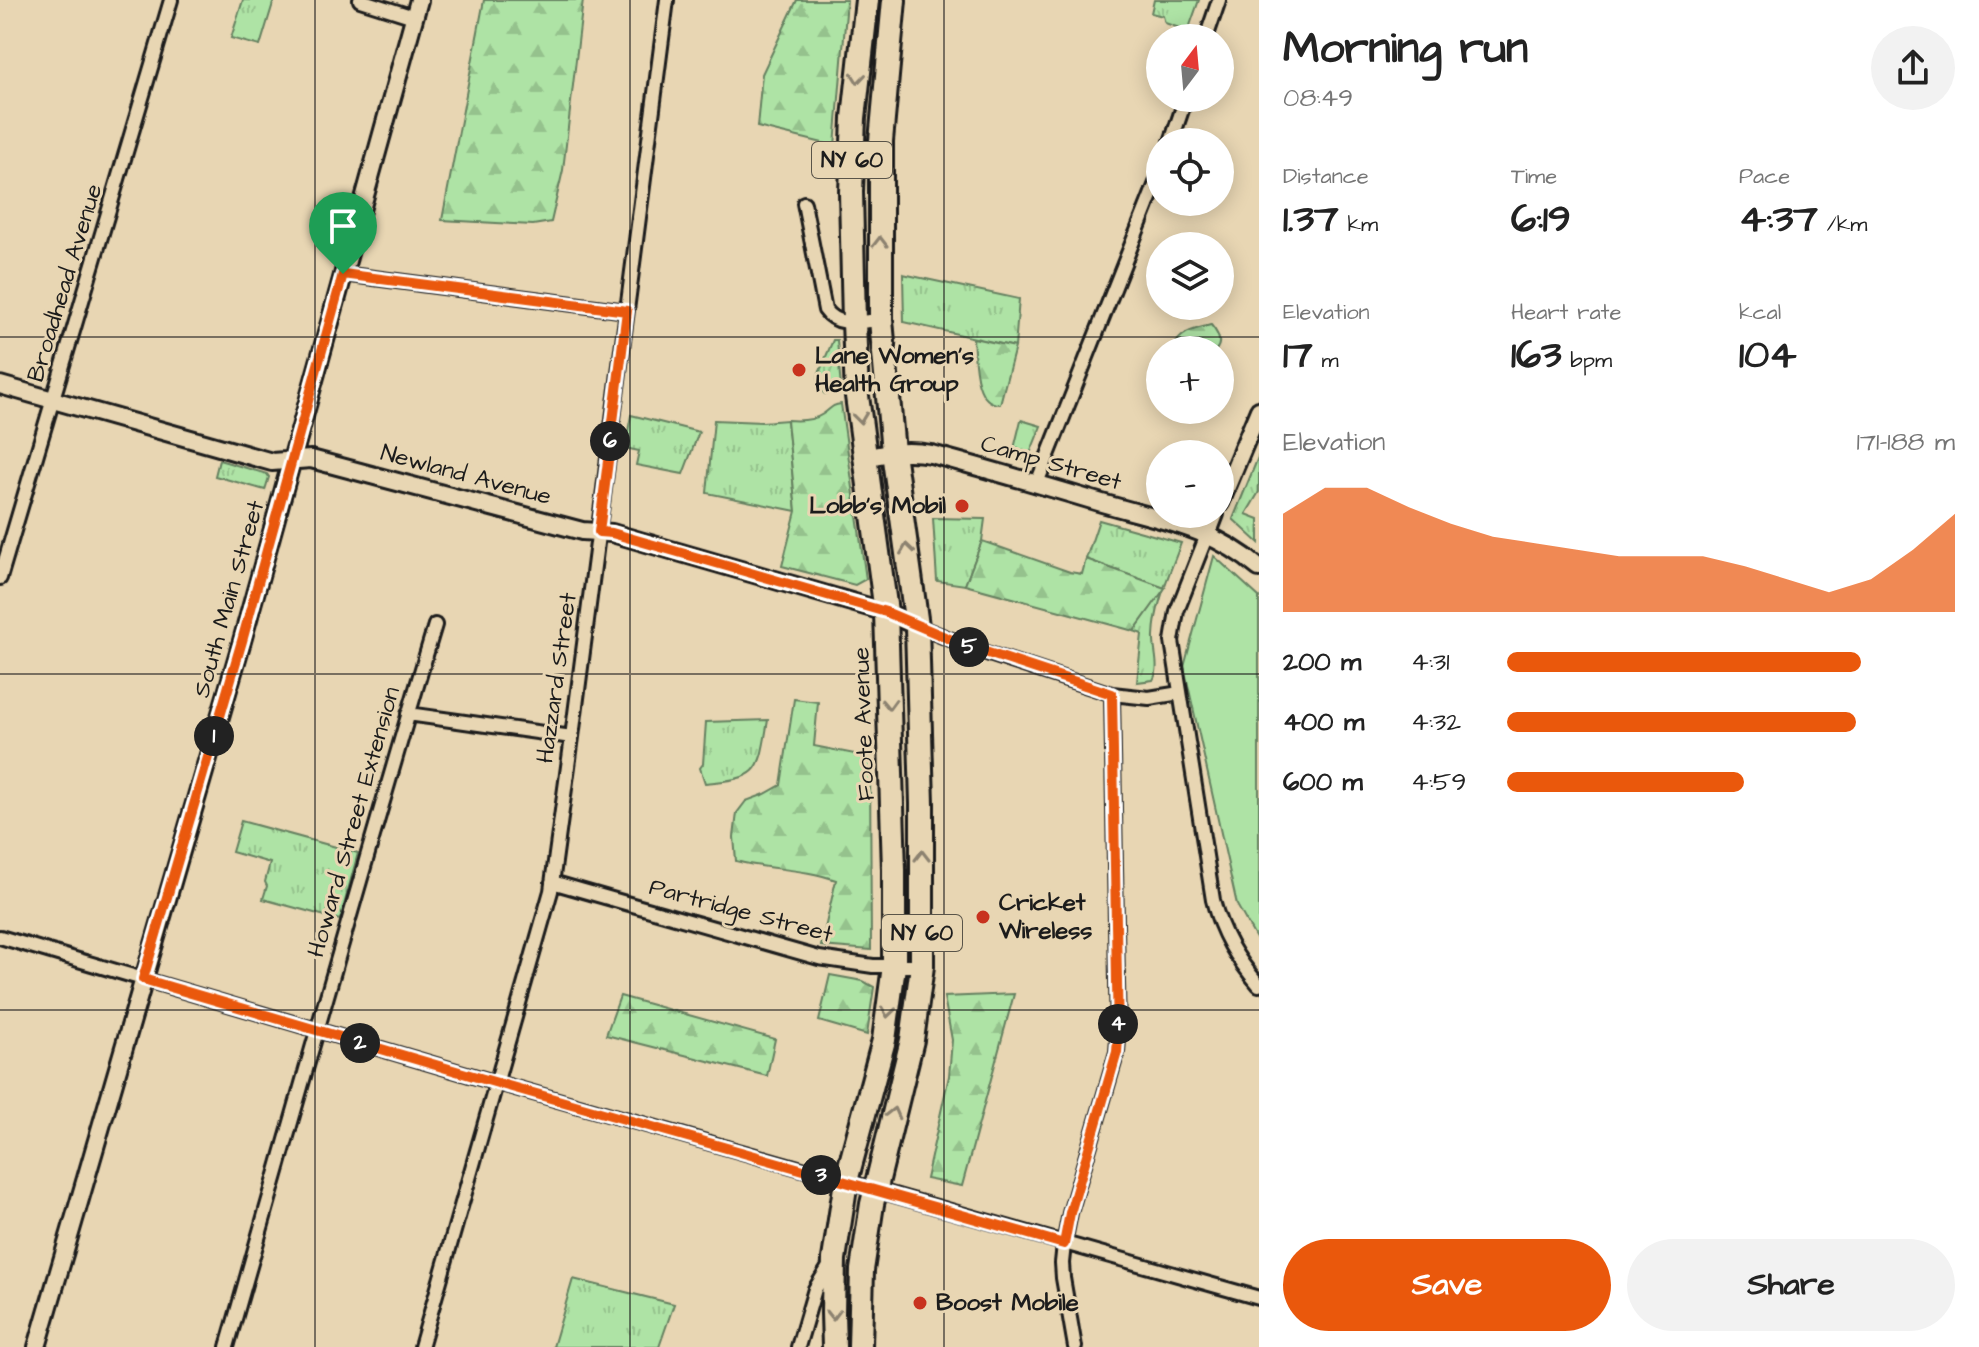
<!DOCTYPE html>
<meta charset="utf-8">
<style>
:root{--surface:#fff;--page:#f2f2f2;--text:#222;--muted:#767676;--accent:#ea580c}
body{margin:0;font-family:"Architects Daughter",sans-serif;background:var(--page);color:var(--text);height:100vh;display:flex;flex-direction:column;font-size:30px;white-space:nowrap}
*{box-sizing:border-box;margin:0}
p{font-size:26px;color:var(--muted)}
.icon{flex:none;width:44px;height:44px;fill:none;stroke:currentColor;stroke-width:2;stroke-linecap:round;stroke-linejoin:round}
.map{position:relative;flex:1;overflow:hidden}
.drawer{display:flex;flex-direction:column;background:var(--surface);width:720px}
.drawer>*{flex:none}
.needle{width:52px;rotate:16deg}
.tools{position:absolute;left:1146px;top:24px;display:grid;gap:16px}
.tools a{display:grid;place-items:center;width:88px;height:88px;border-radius:50%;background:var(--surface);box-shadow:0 4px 20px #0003;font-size:40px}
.pin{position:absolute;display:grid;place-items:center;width:68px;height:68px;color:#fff;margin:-82px -34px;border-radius:50% 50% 50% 0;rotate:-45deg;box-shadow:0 0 8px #0007}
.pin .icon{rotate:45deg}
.km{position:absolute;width:40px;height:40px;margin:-20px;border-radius:50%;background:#222;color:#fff;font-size:22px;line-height:40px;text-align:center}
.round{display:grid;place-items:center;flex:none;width:84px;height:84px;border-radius:42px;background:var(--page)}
.overview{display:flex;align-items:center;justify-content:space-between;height:136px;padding:0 24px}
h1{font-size:44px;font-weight:700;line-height:60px}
.metrics{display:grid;grid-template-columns:repeat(3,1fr);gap:12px;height:136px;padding:8px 24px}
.metrics div{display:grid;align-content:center}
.metrics b{font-size:40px;font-weight:700}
.metrics small{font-size:22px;font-weight:400}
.metrics p{font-size:22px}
.chart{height:224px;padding:16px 24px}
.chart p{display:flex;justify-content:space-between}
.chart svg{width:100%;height:144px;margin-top:8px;fill:var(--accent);opacity:.7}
.button{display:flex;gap:16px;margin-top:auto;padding:16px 24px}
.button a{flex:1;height:92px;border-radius:48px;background:var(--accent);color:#fff;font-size:32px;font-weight:700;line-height:92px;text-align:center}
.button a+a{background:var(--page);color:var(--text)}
ul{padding:0 24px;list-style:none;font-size:26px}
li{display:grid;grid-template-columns:128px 96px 1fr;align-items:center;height:60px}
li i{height:20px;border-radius:10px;background:var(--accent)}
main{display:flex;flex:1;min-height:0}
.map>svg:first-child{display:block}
</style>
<main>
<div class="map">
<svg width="1259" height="1347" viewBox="0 0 1259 1347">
<defs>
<pattern id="grass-tufts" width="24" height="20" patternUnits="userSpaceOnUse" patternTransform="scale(2)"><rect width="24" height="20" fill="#aee3a5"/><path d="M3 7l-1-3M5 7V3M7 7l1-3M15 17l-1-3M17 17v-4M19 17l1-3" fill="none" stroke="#95c28d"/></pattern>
<pattern id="forest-firs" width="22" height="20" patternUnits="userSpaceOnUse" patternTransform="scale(2)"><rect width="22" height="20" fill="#aee3a5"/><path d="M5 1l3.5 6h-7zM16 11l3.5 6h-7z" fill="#95c28d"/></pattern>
</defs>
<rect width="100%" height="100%" fill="#e8d6b3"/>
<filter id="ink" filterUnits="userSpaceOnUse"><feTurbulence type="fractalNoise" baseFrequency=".0125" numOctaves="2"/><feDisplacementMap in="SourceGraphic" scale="16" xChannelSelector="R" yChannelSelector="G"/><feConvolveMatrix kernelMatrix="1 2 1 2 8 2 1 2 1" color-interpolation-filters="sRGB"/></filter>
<g filter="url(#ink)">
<path fill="url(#grass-tufts)" stroke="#658060" stroke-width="2" d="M 243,0 L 274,0 L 260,46 L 231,38 Z
M 1154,0 L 1199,0 L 1188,31 L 1165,23 L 1163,16 L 1151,13 Z
M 903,274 L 1019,299 L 1015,347 L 904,322 Z
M 833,340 L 837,340 L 841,389 L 825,394 L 817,387 L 819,373 Z
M 631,415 L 699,432 L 683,474 L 636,465 L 639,451 L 625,448 Z
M 714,420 L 762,422 L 787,420 L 796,511 L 707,493 Z
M 1021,420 L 1041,426 L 1027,461 L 1012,457 Z
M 1259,455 L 1259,492 L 1246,514 L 1259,519 L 1259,543 L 1233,519 Z
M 219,460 L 267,474 L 269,477 L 265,490 L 215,476 Z
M 933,518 L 985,519 L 982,541 L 965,585 L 937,581 Z
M 1099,520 L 1181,543 C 1170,573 1155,604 1154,636 C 1153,651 1161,667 1153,680 L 1137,682 L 1142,634 L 1134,631 L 1164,588 L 1086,559 Z
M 768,720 C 759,773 761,778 705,783 L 700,768 L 703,764 L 706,722 Z
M 241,821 L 358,853 L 340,920 L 263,899 L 267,886 L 265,882 L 270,863 L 232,852 Z
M 573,1279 L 674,1304 L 659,1347 L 553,1347 Z"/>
<path fill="url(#forest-firs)" stroke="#658060" stroke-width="2" d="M 484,0 L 583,0 L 563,170 L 551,222 L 533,225 L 442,220 Z
M 797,0 L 847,0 L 835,146 L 757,127 L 762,74 Z
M 1211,325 C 1217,332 1223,342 1216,350 L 1173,350 C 1178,332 1195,329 1211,325 Z
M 973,338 L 1015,347 L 1000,404 C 973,405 975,357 973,338 Z
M 841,404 L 866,579 L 855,585 L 782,566 L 796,511 L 787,420 C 799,421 813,421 823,414 C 831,409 831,405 841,404 Z
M 982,541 L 1070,572 L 1082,574 L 1086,559 L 1165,588 L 1134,631 L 965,585 Z
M 794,699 L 818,702 L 814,746 L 870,757 L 871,950 L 821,946 L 836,880 C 803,868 769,870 736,861 L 734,837 L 737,813 L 746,801 L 765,794 L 781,785 Z
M 830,975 L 863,981 L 874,987 L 867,1035 L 819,1021 Z
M 1014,994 L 962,1186 L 926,1179 L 949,1076 L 952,1040 L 944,997 Z
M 620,996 L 775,1039 L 767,1076 L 606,1035 Z"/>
<path fill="#aee3a5" stroke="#658060" stroke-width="2" d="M 1214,556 L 1259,597 L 1259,944 L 1237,905 L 1184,667 Z"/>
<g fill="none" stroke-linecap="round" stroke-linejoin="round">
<defs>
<path id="minor" d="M 360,0 L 414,17
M 1206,38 L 1219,0
M 1171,142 L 1186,98
M 804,203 L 825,310 C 837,328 862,321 881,320
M 343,274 L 627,311
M 1037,483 L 1160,173
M 1207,535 L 1177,611 L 1172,641 L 1213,900 C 1221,933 1237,959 1259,985
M 0,578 L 171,0
M 917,626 L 980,651 L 1112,694 L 1149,698 L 1180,693
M 408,714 L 572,737
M 552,882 L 819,958 L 873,966 L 922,966
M 0,937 L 480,1078 L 1259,1298
M 227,1347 C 296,1106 363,865 435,625
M 421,1347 L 551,891 L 572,737 L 667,0
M 798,1347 L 815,1289 L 830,1265
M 1075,1347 L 1063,1278 L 1062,1263 L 1064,1244 L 1070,1213 L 1117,1052 L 1118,1039 L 1112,694"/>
<path id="tertiary" d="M 0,385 L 272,462 L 311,459 L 582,531 L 612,533 L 886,612 L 917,626
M 866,458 C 888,452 908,450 931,454 C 988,469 1045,486 1102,503 C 1160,520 1212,527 1259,568
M 1220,503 L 1259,410
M 1207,535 L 1215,514
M 37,1347 L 242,641 L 419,0"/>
<path id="trunk" d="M 834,1347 L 833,1313 L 834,1259 L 846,1181 L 884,1040 L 894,966 L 894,870 L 886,612 L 857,396 L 854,322 L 851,192 L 854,118 L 867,0
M 860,1347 L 862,1270 L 872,1204 L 912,1040 L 922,966 L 922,804 L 917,626 L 893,452 L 881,320 L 881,141 L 894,0"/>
</defs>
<use href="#minor" stroke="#1c1c1c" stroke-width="18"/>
<use href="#tertiary" stroke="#1c1c1c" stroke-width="22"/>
<use href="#trunk" stroke="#1c1c1c" stroke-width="28"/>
<use href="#minor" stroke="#e8d6b3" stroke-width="12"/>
<use href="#tertiary" stroke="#e8d6b3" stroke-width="16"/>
<use href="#trunk" stroke="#e8d6b3" stroke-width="22"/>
</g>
<defs><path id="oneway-chevron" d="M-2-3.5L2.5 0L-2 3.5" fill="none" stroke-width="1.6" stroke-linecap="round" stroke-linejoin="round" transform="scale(2)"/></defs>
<g stroke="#8c826f">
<use href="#oneway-chevron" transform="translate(858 78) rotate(96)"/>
<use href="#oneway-chevron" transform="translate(880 242) rotate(-90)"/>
<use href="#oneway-chevron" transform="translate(860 418) rotate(83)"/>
<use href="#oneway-chevron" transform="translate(907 549) rotate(-98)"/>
<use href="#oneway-chevron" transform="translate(889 704) rotate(88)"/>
<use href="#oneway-chevron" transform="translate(922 856) rotate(-90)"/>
<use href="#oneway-chevron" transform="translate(888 1012) rotate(98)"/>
<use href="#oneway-chevron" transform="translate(893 1113) rotate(-76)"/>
<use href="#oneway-chevron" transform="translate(833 1315) rotate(89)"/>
</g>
</g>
<g fill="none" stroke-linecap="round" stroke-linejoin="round" filter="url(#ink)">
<defs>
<path id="route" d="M 343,274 L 627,311 L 599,532 L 612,533 L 886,612 L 964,645 L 1112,694 L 1118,1039 L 1117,1052 L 1070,1213 L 1064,1244 L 480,1078 L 143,979 L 242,641 Z"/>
</defs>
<use href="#route" stroke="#fff" stroke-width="16"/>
<use href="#route" stroke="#ea580c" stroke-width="10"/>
</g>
<path fill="none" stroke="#1c1c1c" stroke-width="2" stroke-opacity="0.55" d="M 315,0 L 315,1347M 630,0 L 630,1347M 944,0 L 944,1347M 0,337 L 1259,337M 0,674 L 1259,674M 0,1010 L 1259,1010"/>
<g fill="#c8321e" stroke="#e8d6b3" stroke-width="3">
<circle cx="799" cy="370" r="8"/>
<circle cx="962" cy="506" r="8"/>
<circle cx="983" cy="917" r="8"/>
<circle cx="920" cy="1303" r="8"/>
</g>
<g text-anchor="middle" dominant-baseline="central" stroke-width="6" stroke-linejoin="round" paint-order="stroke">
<g fill="#e8d6b3" stroke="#595449" stroke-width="2">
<rect x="812" y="142" width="80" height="36" rx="6"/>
<rect x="882" y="915" width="80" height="36" rx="6"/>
</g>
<g font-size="22" font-weight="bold" fill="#1c1c1c">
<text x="852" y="160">NY 60</text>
<text x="922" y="933">NY 60</text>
</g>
<g font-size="24" fill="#1c1c1c" stroke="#e8d6b3">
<text transform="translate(65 283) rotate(-73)">Broadhead Avenue</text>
<text transform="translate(1051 463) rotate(16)">Camp Street</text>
<text transform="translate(466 475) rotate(15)">Newland Avenue</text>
<text transform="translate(229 599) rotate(-74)">South Main Street</text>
<text transform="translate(557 678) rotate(-82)">Hazzard Street</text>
<text transform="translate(864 724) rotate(-92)">Foote Avenue</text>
<text transform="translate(354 822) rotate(-74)">Howard Street Extension</text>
<text transform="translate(741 911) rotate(15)">Partridge Street</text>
</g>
<g font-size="24" font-weight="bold" fill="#1c1c1c" stroke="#e8d6b3" text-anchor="start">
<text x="815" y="356">Lane Women’s<tspan x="815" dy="28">Health Group</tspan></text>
<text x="946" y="506" text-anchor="end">Lobb's Mobil</text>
<text x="999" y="903">Cricket<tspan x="999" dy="28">Wireless</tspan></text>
<text x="936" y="1303">Boost Mobile</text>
</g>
</g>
</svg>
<div class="tools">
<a><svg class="needle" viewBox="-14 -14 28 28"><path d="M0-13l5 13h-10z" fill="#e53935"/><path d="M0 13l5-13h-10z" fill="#767676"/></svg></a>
<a><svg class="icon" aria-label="locate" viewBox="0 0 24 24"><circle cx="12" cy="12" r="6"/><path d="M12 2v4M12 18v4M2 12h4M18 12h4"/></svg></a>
<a><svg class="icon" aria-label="layers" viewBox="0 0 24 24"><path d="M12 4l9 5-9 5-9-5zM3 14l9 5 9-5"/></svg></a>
<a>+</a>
<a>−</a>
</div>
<div class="pin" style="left:343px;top:274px;background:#1e9e55"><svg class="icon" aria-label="arrive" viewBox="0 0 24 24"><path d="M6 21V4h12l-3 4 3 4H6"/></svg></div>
<b class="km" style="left:214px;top:736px">1</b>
<b class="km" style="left:360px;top:1043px">2</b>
<b class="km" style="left:821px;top:1175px">3</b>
<b class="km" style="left:1118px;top:1024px">4</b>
<b class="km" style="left:969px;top:647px">5</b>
<b class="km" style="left:610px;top:441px">6</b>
</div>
<section class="drawer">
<div class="overview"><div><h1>Morning run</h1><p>08:49</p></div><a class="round"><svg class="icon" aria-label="share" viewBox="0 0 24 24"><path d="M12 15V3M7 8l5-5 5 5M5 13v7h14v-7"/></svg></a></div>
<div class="metrics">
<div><p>Distance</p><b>1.37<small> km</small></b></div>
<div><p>Time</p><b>6:19</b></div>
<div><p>Pace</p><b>4:37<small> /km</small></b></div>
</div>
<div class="metrics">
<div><p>Elevation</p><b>17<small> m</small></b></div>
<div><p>Heart rate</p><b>163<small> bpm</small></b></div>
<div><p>kcal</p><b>104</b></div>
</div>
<div class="chart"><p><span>Elevation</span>171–188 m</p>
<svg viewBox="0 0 160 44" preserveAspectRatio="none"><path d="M0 44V14L10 6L20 6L30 12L40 17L50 21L60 23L70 25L80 27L90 27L100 27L110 30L120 34L130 38L140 34L150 25L160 14V44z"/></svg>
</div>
<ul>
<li><b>200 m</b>4:31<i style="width:79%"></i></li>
<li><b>400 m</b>4:32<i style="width:78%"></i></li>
<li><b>600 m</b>4:59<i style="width:53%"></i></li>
</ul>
<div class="button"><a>Save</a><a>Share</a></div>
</section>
</main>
